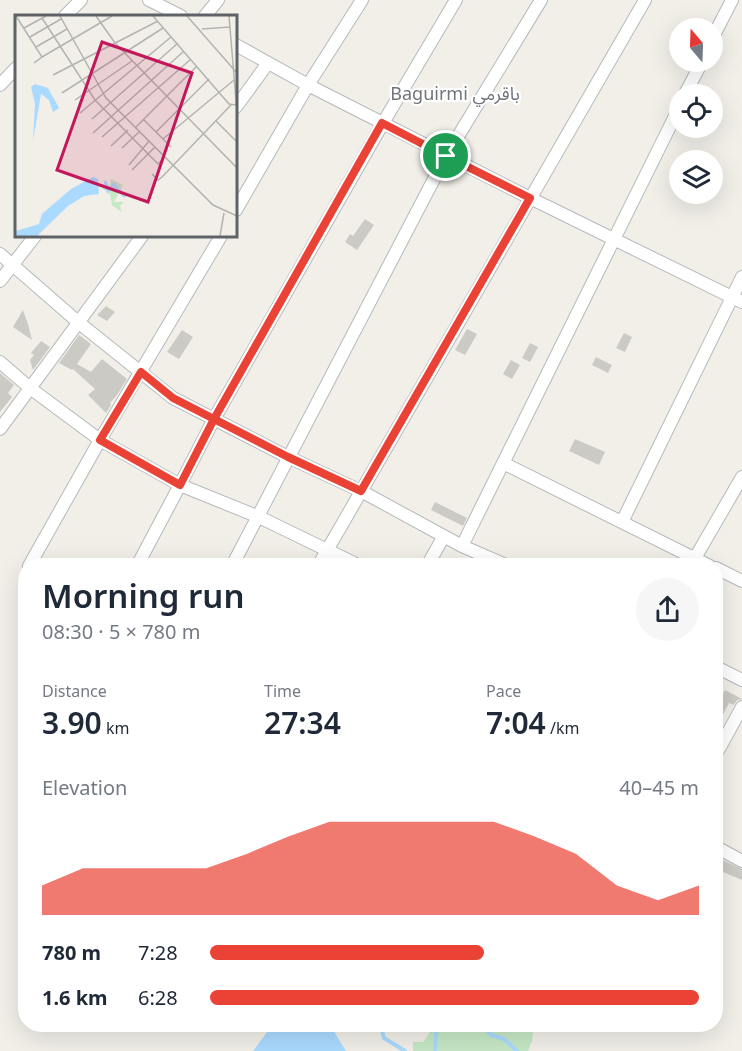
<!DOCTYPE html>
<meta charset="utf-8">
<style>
:root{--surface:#fff;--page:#f6f6f7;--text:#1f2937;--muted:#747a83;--accent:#ea4335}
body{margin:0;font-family:"Noto Sans","Noto Sans Arabic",sans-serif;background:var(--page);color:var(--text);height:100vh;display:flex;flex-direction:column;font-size:22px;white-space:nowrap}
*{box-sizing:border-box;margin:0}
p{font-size:20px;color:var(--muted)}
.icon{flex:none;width:33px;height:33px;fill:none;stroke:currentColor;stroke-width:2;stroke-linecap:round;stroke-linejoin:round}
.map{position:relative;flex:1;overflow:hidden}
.details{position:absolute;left:18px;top:558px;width:705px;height:474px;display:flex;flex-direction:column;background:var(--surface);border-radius:24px;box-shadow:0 6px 24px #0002}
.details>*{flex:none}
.needle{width:39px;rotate:341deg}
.fabs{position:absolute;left:669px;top:18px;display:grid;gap:12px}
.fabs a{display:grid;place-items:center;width:54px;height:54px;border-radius:50%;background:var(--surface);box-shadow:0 6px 24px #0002;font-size:30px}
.pin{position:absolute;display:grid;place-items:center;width:51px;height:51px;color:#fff;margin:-26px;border:3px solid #fff;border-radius:50%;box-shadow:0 2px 6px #0007}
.round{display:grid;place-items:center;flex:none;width:63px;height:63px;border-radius:32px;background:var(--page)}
.overview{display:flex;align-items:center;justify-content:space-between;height:102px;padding:0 24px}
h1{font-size:33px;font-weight:600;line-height:45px}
.figures{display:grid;grid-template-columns:repeat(3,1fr);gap:9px;height:102px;padding:6px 24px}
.figures div{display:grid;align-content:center}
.figures b{font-size:30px;font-weight:600}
.figures small{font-size:16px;font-weight:400}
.figures p{font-size:16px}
.chart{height:168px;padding:12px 24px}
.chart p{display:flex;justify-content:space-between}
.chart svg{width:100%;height:108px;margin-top:6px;fill:var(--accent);opacity:.7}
ul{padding:0 24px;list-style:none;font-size:20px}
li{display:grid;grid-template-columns:96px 72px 1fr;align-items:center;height:45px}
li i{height:15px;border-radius:8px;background:var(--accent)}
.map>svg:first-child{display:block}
</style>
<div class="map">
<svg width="742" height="1051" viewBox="0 0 742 1051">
<rect width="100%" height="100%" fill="#f1efe8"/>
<path fill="#c5e8c5" d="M 534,1025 L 532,1041 L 528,1051 L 413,1051 L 413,1042 L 423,1042 L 429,1034 L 430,1025 Z"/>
<path fill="#aadaff" d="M 273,1024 L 330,1025 L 346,1051 L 253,1051 Z"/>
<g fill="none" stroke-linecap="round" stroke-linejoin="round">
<path stroke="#aadaff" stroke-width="4" d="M 380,1024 L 384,1038 L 405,1051
M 482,1024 L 491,1035 L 504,1039 L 517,1051
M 435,1051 L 436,1034 L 438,1024"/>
</g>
<path fill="#cccac5" d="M 365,219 L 374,225 L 357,250 L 345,242 L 350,234 L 353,236 Z
M 106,306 L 115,312 L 107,321 L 97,315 Z
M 23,310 L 28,324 L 32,340 L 13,327 Z
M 467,329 L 477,334 L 465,355 L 455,350 Z
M 182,330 L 193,337 L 179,359 L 167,352 Z
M 624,333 L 632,337 L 625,352 L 616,348 Z
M 79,335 L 91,344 L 77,364 L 91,372 L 102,359 L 127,379 L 117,395 L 110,403 L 111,405 L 106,413 L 88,395 L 95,389 L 73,369 L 72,370 L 59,363 Z
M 41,341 L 50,347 L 33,370 L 30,360 L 34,355 L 31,353 Z
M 530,343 L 538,347 L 530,362 L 522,358 Z
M 596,357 L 612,365 L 608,373 L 592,365 Z
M 511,360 L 520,365 L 512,379 L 503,374 Z
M 0,373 L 14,385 L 8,393 L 12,397 L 0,412 Z
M 575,439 L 605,452 L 599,465 L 569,451 Z
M 435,502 L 467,518 L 463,526 L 431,510 Z
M 725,690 L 742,699 L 737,700 L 734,705 L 729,703 L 716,728 L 716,708 Z
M 720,859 L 742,869 L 742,880 L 716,869 L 716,866 Z"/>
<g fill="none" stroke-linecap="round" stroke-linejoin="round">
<defs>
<path id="street" d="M 149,0 L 181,16
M 65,16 L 81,0
M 205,16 L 218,0
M 712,39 L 732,0
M 236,45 L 308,85 L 530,198 L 742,302
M 0,85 L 16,68
M 685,94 L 702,62
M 236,107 L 268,63
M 236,210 L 308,85 L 362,0
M 0,254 L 78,322 L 173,398 L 288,457 L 361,491 L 462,546 L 508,566
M 0,281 L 35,236
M 0,362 L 30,388 L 100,440 L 180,485 L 259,517 L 360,566
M 0,429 L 142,236
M 503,463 L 710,566
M 622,522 L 742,277
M 462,546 L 680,106
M 695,558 L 742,477
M 29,566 L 100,440 L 221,236
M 137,566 L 180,485 L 214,419 L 383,123 L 456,0
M 232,566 L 446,156 L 541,0
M 318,566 L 645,0
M 427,566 L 444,536
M 716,568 L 742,581
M 716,667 L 742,680
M 716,748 L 719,749 L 742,707
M 716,847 L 742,861"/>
</defs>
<use href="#street" stroke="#b5b8bc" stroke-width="14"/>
<use href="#street" stroke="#fff" stroke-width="12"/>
</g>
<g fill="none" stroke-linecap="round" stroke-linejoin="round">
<defs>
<path id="route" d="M 446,156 L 382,123 L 214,419 L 173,398 L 141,372 L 100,440 L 180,485 L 214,419 L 288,457 L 361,491 L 530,198 L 446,156"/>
</defs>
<use href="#route" stroke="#fff" stroke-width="12"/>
<use href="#route" stroke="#ea4335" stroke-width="8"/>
</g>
<g text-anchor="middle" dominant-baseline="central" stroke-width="4.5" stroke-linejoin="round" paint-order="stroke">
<g font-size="18" fill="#70757a" stroke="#fff">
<text x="455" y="93">Baguirmi باقرمي</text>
</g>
</g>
<g transform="translate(15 15)">
<rect width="222" height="222" fill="#f1efe8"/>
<path d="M 96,164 L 108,170 L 99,187 L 109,187 L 105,191 L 107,197 L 97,190 L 95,179 L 87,173 L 95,171 Z" fill="#c5e8c5"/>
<path d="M 20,69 L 33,73 L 44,93 L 38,97 L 34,85 L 26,79 L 18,126 L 20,89 L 16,72 ZM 78,162 L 83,164 L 84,179 L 69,181 L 53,191 L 22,221 L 0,221 L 1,216 L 24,209 L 27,199 L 56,174 Z" fill="#aadaff"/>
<path fill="none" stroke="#aadaff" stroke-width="3" d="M 90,166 L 93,176 L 99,169 L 110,182"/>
<path fill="none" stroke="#b3b3b1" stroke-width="1.5" d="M 1,1 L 27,42 L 19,48M 45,1 L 91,83 L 198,190 L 222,201M 81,1 L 100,28 L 222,153M 138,1 L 214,89 L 221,90M 172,1 L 222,58M 214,1 L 222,97M 27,3 L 80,85 L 143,149 L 150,142M 9,13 L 31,1M 187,14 L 215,12M 15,22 L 46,4M 21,32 L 52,14M 27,42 L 97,1M 38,60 L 143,6M 47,78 L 148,13M 60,85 L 117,46M 65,98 L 156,22M 77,104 L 163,28M 129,105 L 156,132M 201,106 L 222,127M 120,113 L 182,51M 141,117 L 194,64M 78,118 L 169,36M 87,122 L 176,44M 148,124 L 219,65M 96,131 L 113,115M 107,133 L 124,117M 114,150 L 134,126M 117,155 L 140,132M 137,159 L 143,165 L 147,162 L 216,90M 205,221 L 209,198"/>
<path fill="#c2185b" fill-opacity="0.15" stroke="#c2185b" stroke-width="3" d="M 87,27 L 177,58 L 133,187 L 42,155 Z"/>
<rect width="222" height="222" fill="none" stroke="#5f6368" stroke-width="3"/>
</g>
</svg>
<div class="fabs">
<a><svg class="needle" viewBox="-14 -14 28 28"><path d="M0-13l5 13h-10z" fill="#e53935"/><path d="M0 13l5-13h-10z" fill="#747a83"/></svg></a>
<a><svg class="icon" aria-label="locate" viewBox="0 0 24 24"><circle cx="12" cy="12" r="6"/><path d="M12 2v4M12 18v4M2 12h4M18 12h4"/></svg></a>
<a><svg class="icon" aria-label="layers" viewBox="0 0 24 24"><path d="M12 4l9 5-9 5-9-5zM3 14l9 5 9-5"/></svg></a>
</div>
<div class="pin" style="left:446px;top:156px;background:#1e9e55"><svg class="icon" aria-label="arrive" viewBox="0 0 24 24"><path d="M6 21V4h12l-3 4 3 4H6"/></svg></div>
<section class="details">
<div class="overview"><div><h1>Morning run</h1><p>08:30 · 5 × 780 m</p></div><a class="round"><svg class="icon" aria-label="share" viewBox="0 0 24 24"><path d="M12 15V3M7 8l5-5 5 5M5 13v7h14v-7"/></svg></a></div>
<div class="figures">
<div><p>Distance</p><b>3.90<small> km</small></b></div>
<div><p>Time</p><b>27:34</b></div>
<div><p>Pace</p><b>7:04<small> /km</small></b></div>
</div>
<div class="chart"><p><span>Elevation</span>40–45 m</p>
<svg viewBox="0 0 160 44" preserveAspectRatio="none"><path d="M0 44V32L10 25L20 25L30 25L40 25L50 19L60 12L70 6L80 6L90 6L100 6L110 6L120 12L130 19L140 32L150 38L160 32V44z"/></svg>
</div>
<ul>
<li><b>780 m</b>7:28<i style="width:56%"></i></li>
<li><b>1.6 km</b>6:28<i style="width:100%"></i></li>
</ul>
</section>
</div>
